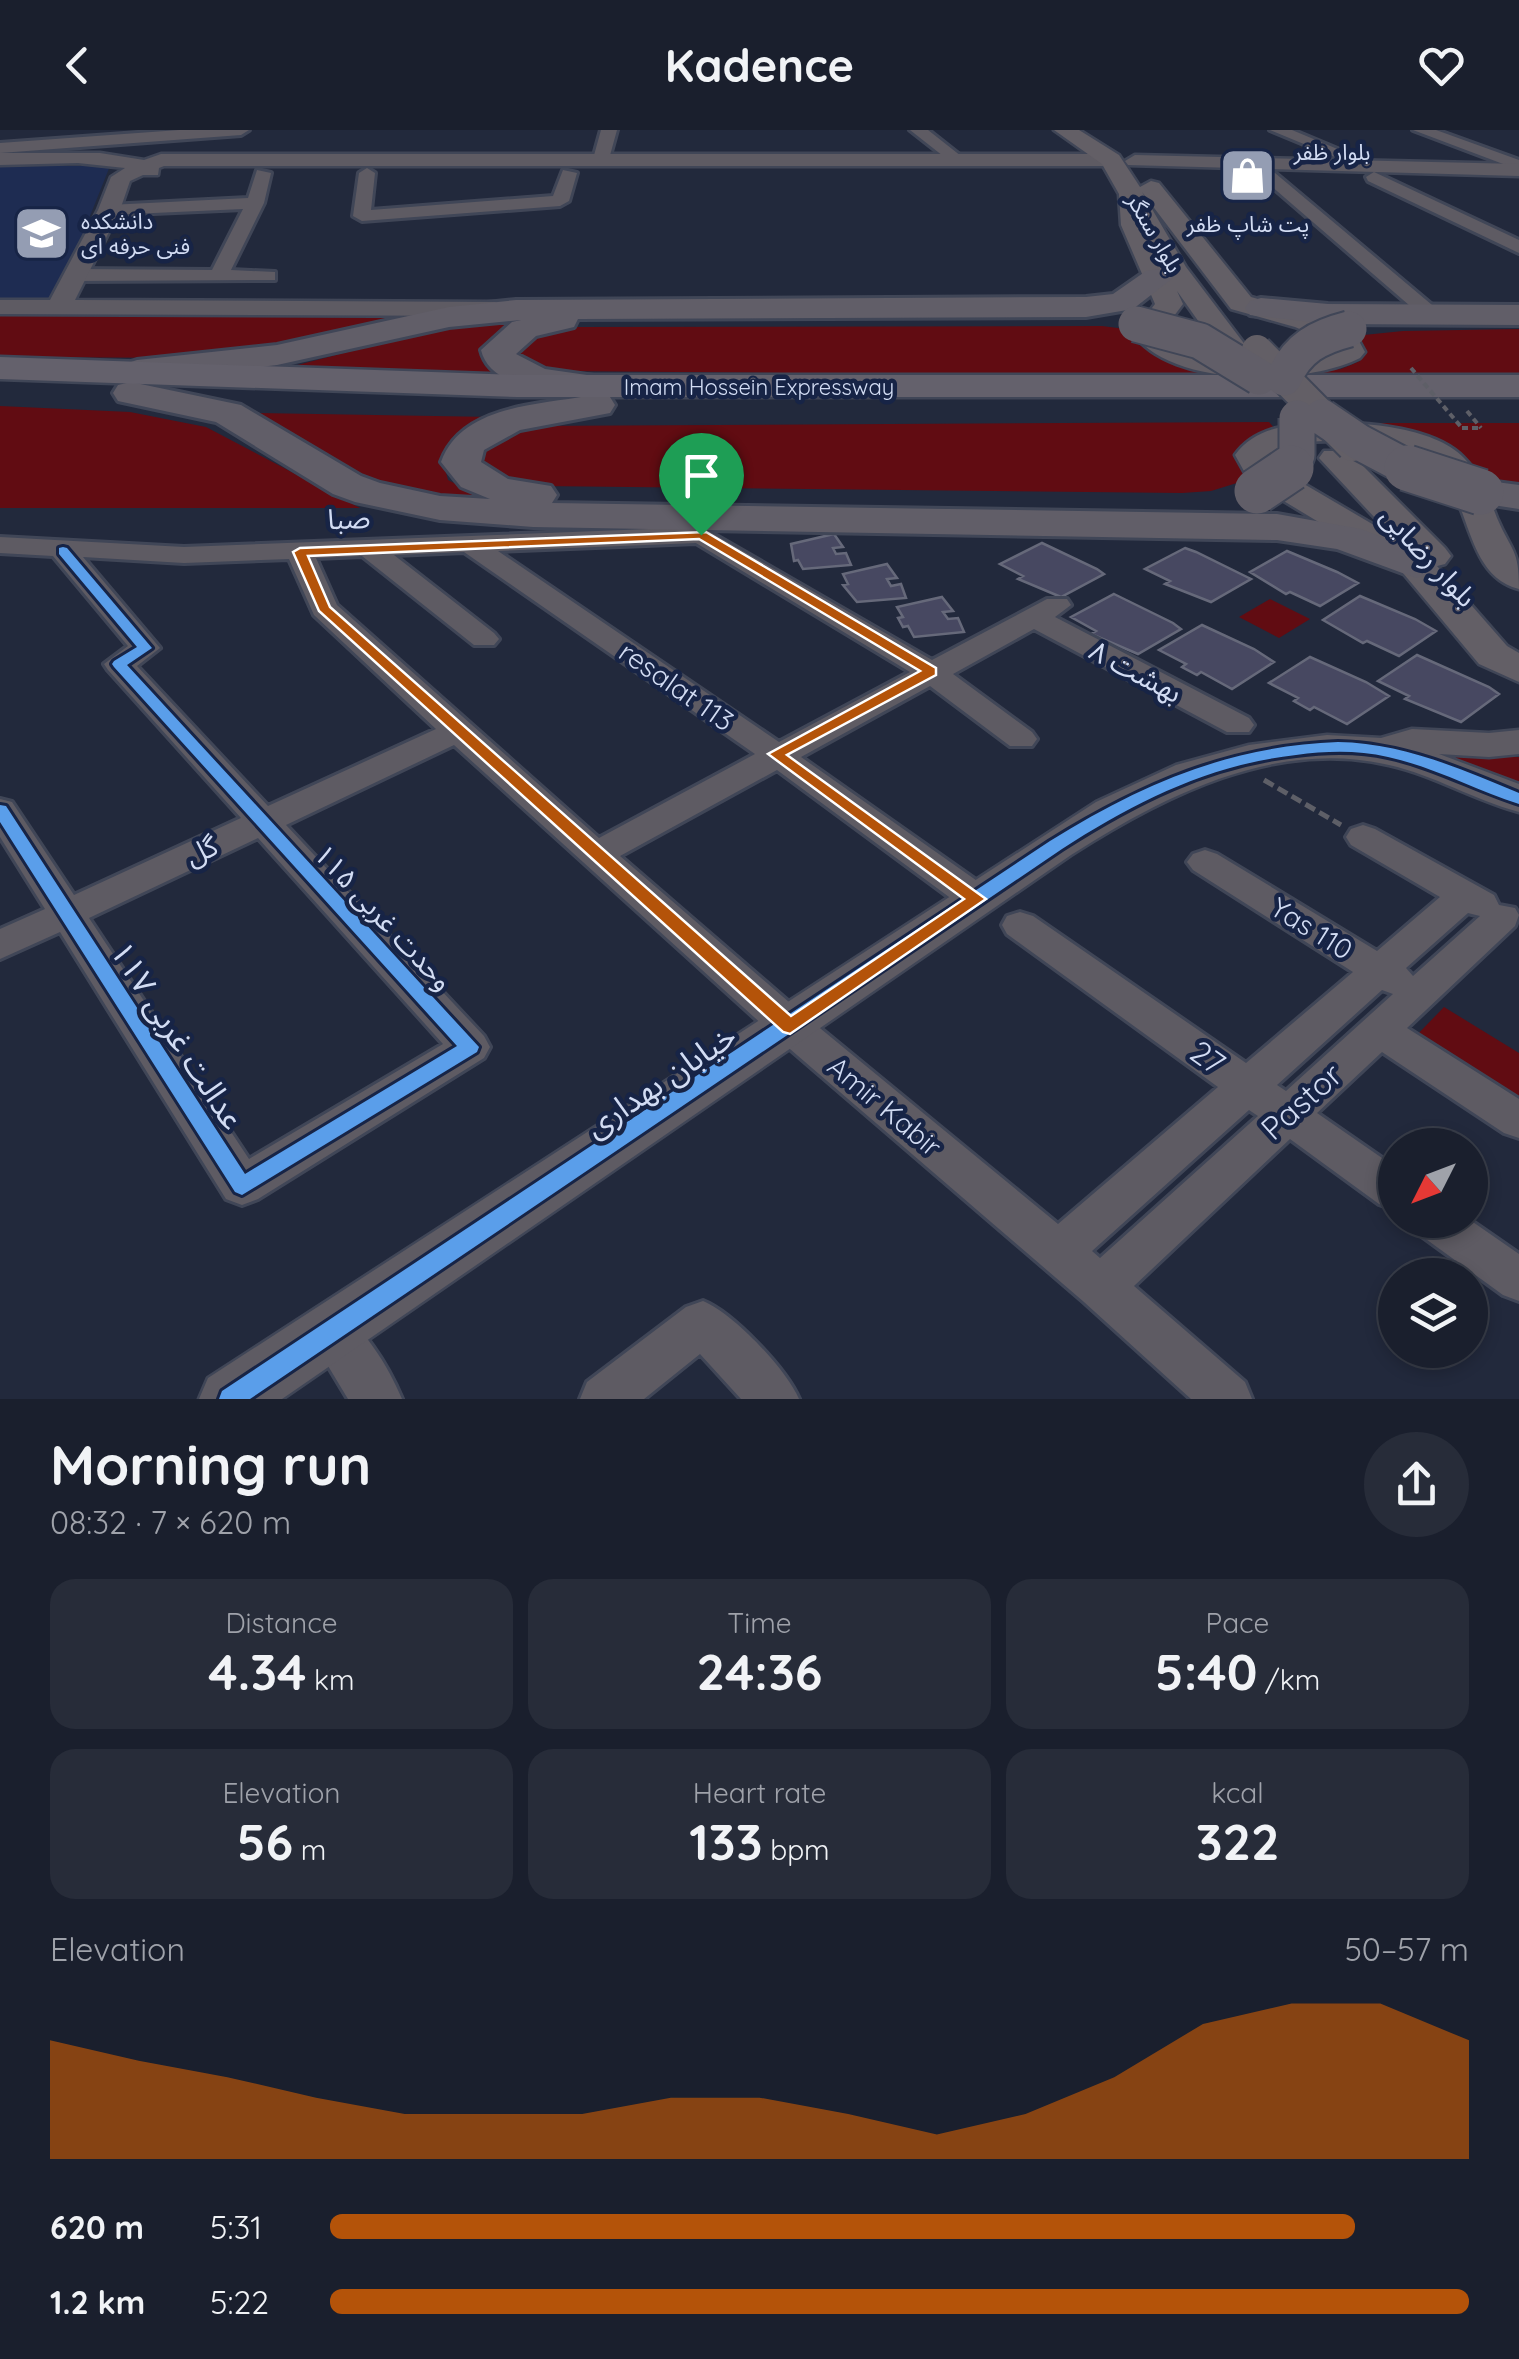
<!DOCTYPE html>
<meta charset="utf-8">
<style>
:root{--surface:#1a1f2d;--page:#272c39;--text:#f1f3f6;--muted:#9fa2aa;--line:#383d49;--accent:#b45309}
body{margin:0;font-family:Quicksand,"Noto Sans Arabic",sans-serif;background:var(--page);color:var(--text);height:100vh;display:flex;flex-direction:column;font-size:38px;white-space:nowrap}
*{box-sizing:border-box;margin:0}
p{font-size:32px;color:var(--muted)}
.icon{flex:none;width:55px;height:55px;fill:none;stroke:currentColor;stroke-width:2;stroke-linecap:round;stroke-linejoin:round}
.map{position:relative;height:1269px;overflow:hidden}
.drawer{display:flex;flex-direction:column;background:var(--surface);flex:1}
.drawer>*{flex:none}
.needle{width:65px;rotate:228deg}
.buttons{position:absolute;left:1378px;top:998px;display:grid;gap:20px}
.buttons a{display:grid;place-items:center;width:110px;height:110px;border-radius:50%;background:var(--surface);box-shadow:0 5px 15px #0003,0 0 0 2px var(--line);font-size:50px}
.pin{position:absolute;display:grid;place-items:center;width:85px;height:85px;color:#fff;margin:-102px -42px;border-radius:50% 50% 50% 0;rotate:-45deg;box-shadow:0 0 10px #0007}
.pin .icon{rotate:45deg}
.round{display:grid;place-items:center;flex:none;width:105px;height:105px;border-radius:52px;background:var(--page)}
.headline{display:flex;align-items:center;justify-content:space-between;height:170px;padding:0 50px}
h1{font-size:55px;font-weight:700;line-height:75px}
.figures{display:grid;grid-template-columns:repeat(3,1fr);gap:15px;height:170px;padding:10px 50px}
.figures div{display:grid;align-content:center;border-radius:25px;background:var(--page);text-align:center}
.figures b{font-size:50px;font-weight:700}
.figures small{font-size:28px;font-weight:400}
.figures p{font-size:28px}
.chart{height:280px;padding:20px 50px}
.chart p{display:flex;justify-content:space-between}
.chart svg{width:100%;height:180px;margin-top:10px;fill:var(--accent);opacity:.7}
ul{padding:0 50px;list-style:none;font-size:32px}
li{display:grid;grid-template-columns:160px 120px 1fr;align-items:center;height:75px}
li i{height:25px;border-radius:12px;background:var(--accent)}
header{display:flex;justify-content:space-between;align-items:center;height:130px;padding:0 50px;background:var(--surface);font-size:45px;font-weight:700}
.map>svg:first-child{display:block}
</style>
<header><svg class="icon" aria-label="back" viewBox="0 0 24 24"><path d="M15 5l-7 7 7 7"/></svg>Kadence<svg class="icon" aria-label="heart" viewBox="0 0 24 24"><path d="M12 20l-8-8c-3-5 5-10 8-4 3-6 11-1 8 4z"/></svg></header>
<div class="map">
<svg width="1519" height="1269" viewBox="0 0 1519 1269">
<rect width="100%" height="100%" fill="#22293c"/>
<path fill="#1e2c52" d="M 0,36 L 110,36 L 56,171 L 0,171 Z"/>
<path fill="#610c12" d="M 0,185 L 434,185 L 207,228 L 0,227 Z
M 544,185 L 499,202 L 481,222 L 484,235 L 506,248 L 282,239 L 464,192 Z
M 1102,196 L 1133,200 L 1130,209 L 1161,229 L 1226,242 L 1230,247 L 558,241 L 544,240 L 523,231 L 519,222 L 530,208 L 575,197 Z
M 1519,199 L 1519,245 L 1315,246 L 1313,242 L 1341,239 L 1360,231 L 1363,220 L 1354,206 L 1403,201 Z
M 0,276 L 130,282 L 206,297 L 360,378 L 0,378 Z
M 257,283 L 493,287 L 452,308 L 442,328 L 448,350 L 494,373 L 393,360 L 335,334 Z
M 1269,292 L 1276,300 L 1247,311 L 1241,319 L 1253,348 L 1211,361 L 1182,363 L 539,356 C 517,353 488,349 481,325 L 487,314 L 524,296 Z
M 1361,293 L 1519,293 L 1519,360 L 1368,299 Z
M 1270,469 L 1310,489 L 1279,508 L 1239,487 Z
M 1432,626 L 1519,627 L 1519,658 Z
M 1444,877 L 1519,923 L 1519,976 L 1413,909 Z"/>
<path fill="#474861" stroke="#66697a" stroke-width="2.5" d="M 834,404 L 843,417 L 833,418 L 836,424 L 846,423 L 851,435 L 803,439 L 798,430 L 794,431 L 791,414 Z
M 1042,413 L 1097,439 L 1104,444 L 1061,467 L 1018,449 L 1023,446 L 1000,434 Z
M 1185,418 L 1196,422 L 1251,449 L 1211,472 L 1165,454 L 1170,451 L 1145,439 Z
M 1287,421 L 1337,442 L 1358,453 L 1320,476 L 1290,462 L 1286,464 L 1250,442 Z
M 887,434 L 897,448 L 887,449 L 891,456 L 901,454 L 906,468 L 857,472 L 843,455 L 848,454 L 843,444 Z
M 1114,464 L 1173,493 L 1181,499 L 1138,524 L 1091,504 L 1096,501 L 1071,487 Z
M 1360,466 L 1415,489 L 1436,501 L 1399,526 L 1367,511 L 1363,513 L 1323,490 Z
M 942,467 L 953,481 L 943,482 L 948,489 L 958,488 L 964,502 L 914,507 L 908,496 L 903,497 L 898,488 L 903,487 L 897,477 Z
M 1202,495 L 1254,519 L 1274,532 L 1232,559 L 1201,542 L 1197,545 L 1182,537 L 1186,534 L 1159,520 Z
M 1417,525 L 1489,557 L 1499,564 L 1461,592 L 1405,569 L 1409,566 L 1378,551 Z
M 1310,527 L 1366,552 L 1389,566 L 1347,594 L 1314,577 L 1310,580 L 1294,571 L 1298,568 L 1269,553 Z"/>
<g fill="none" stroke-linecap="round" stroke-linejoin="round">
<defs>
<path id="minor" d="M 179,0 L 249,0 L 241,5 L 0,23 L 0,13 Z
M 601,0 L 617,0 L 609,29 L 601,34 L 593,29 Z
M 910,0 L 928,0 L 966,30 L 952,33 Z
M 1270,0 L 1292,0 L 1378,36 L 1364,39 Z
M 1413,0 L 1436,0 L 1519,30 L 1519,40 Z
M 367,38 L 375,43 L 371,80 L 553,66 L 563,40 L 577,43 L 569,71 L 560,76 L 362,91 L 353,86 L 359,43 Z
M 257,40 L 271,43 L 264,73 L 231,140 L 275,142 L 275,150 L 75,151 L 65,145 L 75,139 L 212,140 L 243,79 L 109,85 L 100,80 L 109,75 L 248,68 Z
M 1374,42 L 1519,110 L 1519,123 L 1368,51 L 1366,47 Z
M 1263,43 L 1275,43 L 1438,180 L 1438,188 L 1424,188 L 1263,49 Z
M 701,397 L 932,530 L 1047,469 L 1067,469 L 1071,475 L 1055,487 L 1249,588 L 1254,595 L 1249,602 L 1227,602 L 1034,499 L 953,544 L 1032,602 L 1037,609 L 1032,616 L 1010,616 L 930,556 L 801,627 L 990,760 L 995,769 L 990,778 L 977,782 L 964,778 L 777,640 L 620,726 L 804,885 L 1058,1094 L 1218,957 L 1007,804 L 1002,795 L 1007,786 L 1020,782 L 1033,786 L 1246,933 L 1353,842 L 1193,740 L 1187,732 L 1193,724 L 1205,720 L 1217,724 L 1377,821 L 1440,767 L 1351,715 L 1346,707 L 1351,699 L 1363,695 L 1375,699 L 1494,765 L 1499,775 L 1515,778 L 1519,785 L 1515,796 L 1407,898 L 1519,969 L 1519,1008 L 1504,1003 L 1382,922 L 1317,983 L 1395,1037 L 1395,1080 L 1379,1074 L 1290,1009 L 1134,1156 L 1245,1252 L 1252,1269 L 1191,1269 L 1084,1172 L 776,907 L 454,615 L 286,695 L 484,906 L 490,917 L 484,928 L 258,1069 L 242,1075 L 226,1069 L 60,802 L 0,829 L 0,799 L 45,779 L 0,707 L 0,669 L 12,672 L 74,765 L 241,688 L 108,540 L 104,534 L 128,516 L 53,426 L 0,423 L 0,407 L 184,417 ZM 696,413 L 910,542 L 779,612 L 498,421 ZM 464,422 L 755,624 L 599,708 L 337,475 L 316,428 L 362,426 L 474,515 L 494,515 L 499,509 L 494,503 L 394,425 ZM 83,427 L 184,433 L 289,429 L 314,485 L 436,599 L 268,676 L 137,536 L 160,518 ZM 258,708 L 443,914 L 249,1029 L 89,788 ZM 1468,783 L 1480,786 L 1413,846 L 1406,838 ZM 1382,860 L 1393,864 L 1286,961 L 1277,955 ZM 1249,980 L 1258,986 L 1100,1128 L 1092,1121 Z
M 1413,1090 L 1470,1090 L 1519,1124 L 1519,1171 L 1503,1165 L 1419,1104 Z
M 703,1171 C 733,1183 786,1239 799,1269 L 741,1269 L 700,1224 L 644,1269 L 580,1269 L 587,1252 L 686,1177 Z
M 331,1179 C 362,1191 389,1238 402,1269 L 348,1269 L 307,1201 L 314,1185 Z"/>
<path id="tertiary" d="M 0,23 L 100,23 L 144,30 L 161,24 L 1111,24 L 1121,30 L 1111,36 L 164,36 L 159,38 L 158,45 L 143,45 L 130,51 L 120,80 L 75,170 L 495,172 L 507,179 L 495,186 L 0,184 L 0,170 L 50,170 L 98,80 L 111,47 L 125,38 L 78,33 L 0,35 Z
M 1135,25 L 1519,34 L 1519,46 L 1128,35 L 1125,31 Z
M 1412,599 L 1489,603 L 1519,600 L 1519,624 L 1489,627 L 1439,624 L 1519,654 L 1519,682 C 1474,670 1434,645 1389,635 C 1276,608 1163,666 1071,725 L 282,1269 L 199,1269 L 208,1248 L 1096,672 L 1176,635 L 1249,615 L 1327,605 L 1381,608 Z"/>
<path id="secondary" d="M 1054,0 L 1079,0 L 1119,25 L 1140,57 L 1151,51 L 1159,53 L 1251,167 L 1315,185 L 1354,202 L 1365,222 L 1360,228 C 1305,256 1171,258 1133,203 L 1155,174 L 1121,95 L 1119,64 L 1102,34 ZM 1142,62 L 1231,179 L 1295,197 L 1332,213 L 1334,219 L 1308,226 L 1239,227 L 1249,220 L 1186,137 ZM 1177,161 L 1223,226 L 1190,220 L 1162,202 L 1183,174 Z
M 1317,292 C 1359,292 1434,296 1464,328 C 1481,345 1489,367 1497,388 C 1512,423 1519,418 1519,459 C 1466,446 1471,373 1439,340 C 1415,316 1369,312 1336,311 C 1313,311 1288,311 1270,327 L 1275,337 L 1391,405 L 1319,328 L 1324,321 L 1348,321 L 1445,418 L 1451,426 L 1445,434 L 1437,436 L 1507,516 L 1519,523 L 1519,552 L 1479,534 L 1403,443 L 1249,350 L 1235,325 C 1254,298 1287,295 1317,292 Z"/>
<path id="primary" d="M 1157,139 L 1168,141 L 1173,148 L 1133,179 L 1086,187 L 578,189 L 574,197 L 536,206 L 516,224 L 545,239 L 608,248 L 613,256 L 602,265 L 610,267 L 615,275 L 610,283 L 520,300 L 484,320 L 481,332 L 508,349 L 551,356 L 557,365 L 552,373 L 1277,384 L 1361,399 L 1431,426 L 1438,435 L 1431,444 L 1416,448 L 1337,419 L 1277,410 L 533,397 L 440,390 L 355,372 L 333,364 L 216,292 L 118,271 L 113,263 L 118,255 L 131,252 L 241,275 L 361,346 L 380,353 L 440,366 L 490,369 L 461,357 L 441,332 C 461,276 536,275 587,266 C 554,262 490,259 481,220 L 512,192 L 521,190 L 449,197 L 277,235 L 137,252 L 125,248 L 119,241 L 125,234 L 137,230 L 277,215 L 449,177 L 516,170 L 1086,167 L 1113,164 L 1146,141 Z
M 1261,168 L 1328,174 L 1519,175 L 1519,195 L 1328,194 L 1250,185 L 1245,178 L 1250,171 Z
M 1481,350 L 1519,355 L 1519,379 L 1467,371 L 1461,362 L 1467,353 Z"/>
<path id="trunk" d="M 0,227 L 517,245 L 1519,245 L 1519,267 L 517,267 L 0,249 Z"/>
</defs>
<use href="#minor" stroke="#404657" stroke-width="6"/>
<use href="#tertiary" stroke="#404657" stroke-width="5"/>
<use href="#secondary" stroke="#404657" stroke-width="5"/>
<use href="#primary" stroke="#404657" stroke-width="6"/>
<use href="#trunk" stroke="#404657" stroke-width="5"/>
<path stroke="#5e5f67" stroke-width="4" stroke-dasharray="6 4" stroke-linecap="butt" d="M 1467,281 L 1481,298
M 1462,298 L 1481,298"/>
<path stroke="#5e5f67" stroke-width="5" stroke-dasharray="11 5" stroke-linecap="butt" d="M 1264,650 L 1341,695"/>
<use href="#minor" fill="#5e5b63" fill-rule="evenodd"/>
<use href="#tertiary" fill="#5e5b63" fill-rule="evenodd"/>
<use href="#secondary" fill="#635f66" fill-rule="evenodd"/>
<use href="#primary" fill="#615e68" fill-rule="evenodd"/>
<use href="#trunk" fill="#64616c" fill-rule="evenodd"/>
<defs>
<path id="secondary-bridge" d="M 1257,220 L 1352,316"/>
<path id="primary-bridge-far1" d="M 1136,194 L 1200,211 L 1259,247
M 1284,248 C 1297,218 1318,207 1349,199
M 1322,287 L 1359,312 L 1412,340
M 1289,340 L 1297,325 L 1297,288"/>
<path id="primary-bridge" d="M 1407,338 L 1481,362
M 1257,361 L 1291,338"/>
</defs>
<use href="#secondary-bridge" stroke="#404657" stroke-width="34" stroke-linecap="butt"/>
<use href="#primary-bridge-far1" stroke="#404657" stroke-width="39" stroke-linecap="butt"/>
<use href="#primary-bridge" stroke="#404657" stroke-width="49" stroke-linecap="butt"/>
<path stroke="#5e5f67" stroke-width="4" stroke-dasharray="6 4" stroke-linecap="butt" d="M 1411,238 L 1462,298"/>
<use href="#secondary-bridge" stroke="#635f66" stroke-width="30"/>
<use href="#primary-bridge-far1" stroke="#615e68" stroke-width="35"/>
<use href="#primary-bridge" stroke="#615e68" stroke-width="45"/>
<defs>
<path id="cycleway" d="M 63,417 L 67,418 L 152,518 L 127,535 L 479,917 L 477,922 L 242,1065 L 235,1062 L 0,692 L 0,675 L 6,676 L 245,1044 L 457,916 L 114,537 L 112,534 L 114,531 L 137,517 L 59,424 L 59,418 Z
M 1338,612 C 1402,613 1462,639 1519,663 L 1519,674 C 1475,660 1434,637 1388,627 C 1357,620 1327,621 1296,625 C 1208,635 1135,672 1062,719 L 250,1269 L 219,1269 L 222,1261 L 1050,711 C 1142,654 1229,616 1338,612 Z"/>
</defs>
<use href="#cycleway" stroke="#172446" stroke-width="6"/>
<use href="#cycleway" fill="#5a9eea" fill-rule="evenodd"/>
</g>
<path fill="#b45309" stroke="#fff" stroke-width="2.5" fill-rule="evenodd" d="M 706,402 L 936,538 L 936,545 L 787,625 L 986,769 L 790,904 L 783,902 L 319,481 L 293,422 L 300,418 ZM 699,409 L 920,541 L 768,624 L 964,769 L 791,886 L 330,477 L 308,426 Z"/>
<defs>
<symbol id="shop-square" viewBox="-11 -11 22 22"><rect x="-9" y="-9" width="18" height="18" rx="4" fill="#949db3" stroke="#172446"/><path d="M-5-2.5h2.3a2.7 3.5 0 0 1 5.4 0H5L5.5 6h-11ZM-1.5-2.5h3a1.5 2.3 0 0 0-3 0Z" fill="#fff"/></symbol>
<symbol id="university-square" viewBox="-11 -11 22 22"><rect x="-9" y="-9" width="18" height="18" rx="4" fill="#949db3" stroke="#172446"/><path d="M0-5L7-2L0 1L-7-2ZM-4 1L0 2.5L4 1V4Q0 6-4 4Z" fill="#fff"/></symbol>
</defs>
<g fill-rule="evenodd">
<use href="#shop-square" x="1216" y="14" width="63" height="63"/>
<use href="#university-square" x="10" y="72" width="63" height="63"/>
</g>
<g text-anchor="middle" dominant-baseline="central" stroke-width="9" stroke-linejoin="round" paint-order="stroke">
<g font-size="22" fill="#d2dcf3" stroke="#172446">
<text x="1332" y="22">بلوار ظفر</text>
<text transform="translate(1155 103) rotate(60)">بلوار سنگر</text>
<text x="759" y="257">Imam Hossein Expressway</text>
</g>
<g font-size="22" fill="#d2dcf3" stroke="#172446" text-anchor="start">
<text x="81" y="91">دانشکده<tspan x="81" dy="25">فنی حرفه ای</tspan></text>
<text x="1248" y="94" text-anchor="middle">پت شاپ ظفر</text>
</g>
<g font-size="28" fill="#d2dcf3" stroke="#172446">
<text transform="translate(349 388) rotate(-2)">صبا</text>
<text transform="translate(1429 426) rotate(47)">بلوار رضایی</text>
<text transform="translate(1136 541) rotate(28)">۸ بهشت</text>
<text transform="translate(677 556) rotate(35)">resalat 113</text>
<text transform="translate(201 720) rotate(-25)">گل</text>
<text transform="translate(384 787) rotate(47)">۱۱۵ وحدت غربی</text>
<text transform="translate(1312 798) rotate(32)">Yas 110</text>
<text transform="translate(885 976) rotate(40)">Amir Kabir</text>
</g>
<g font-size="32" fill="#d2dcf3" stroke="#172446">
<text transform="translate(178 905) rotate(57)">۱۱۷ عدالت غربی</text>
<text transform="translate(1208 927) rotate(35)">27</text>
<text transform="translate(660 950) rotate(-34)">خیابان بهداری</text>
<text transform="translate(1301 971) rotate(-42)">Pastor</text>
</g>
</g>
</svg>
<div class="buttons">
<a><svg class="needle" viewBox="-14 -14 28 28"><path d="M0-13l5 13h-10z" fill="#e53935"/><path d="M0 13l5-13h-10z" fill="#9fa2aa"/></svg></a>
<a><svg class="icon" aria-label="layers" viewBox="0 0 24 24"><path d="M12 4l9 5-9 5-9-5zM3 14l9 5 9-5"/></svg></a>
</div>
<div class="pin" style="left:701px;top:405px;background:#1e9e55"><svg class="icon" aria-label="arrive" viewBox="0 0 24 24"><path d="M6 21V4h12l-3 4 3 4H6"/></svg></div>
</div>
<section class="drawer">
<div class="headline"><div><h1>Morning run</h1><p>08:32 · 7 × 620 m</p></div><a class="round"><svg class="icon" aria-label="share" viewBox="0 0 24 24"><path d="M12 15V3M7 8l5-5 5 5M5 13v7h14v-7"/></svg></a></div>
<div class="figures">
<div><p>Distance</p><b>4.34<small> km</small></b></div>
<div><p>Time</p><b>24:36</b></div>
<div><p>Pace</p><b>5:40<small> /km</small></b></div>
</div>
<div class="figures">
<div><p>Elevation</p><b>56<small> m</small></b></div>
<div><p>Heart rate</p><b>133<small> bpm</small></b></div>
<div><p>kcal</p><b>322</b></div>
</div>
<div class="chart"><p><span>Elevation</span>50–57 m</p>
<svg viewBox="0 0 160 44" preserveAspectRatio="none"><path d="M0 44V15L10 20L20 24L30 29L40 33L50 33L60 33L70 29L80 29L90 33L100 38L110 33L120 24L130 11L140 6L150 6L160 15V44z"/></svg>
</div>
<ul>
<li><b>620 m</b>5:31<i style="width:90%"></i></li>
<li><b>1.2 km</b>5:22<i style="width:100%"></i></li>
</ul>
</section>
